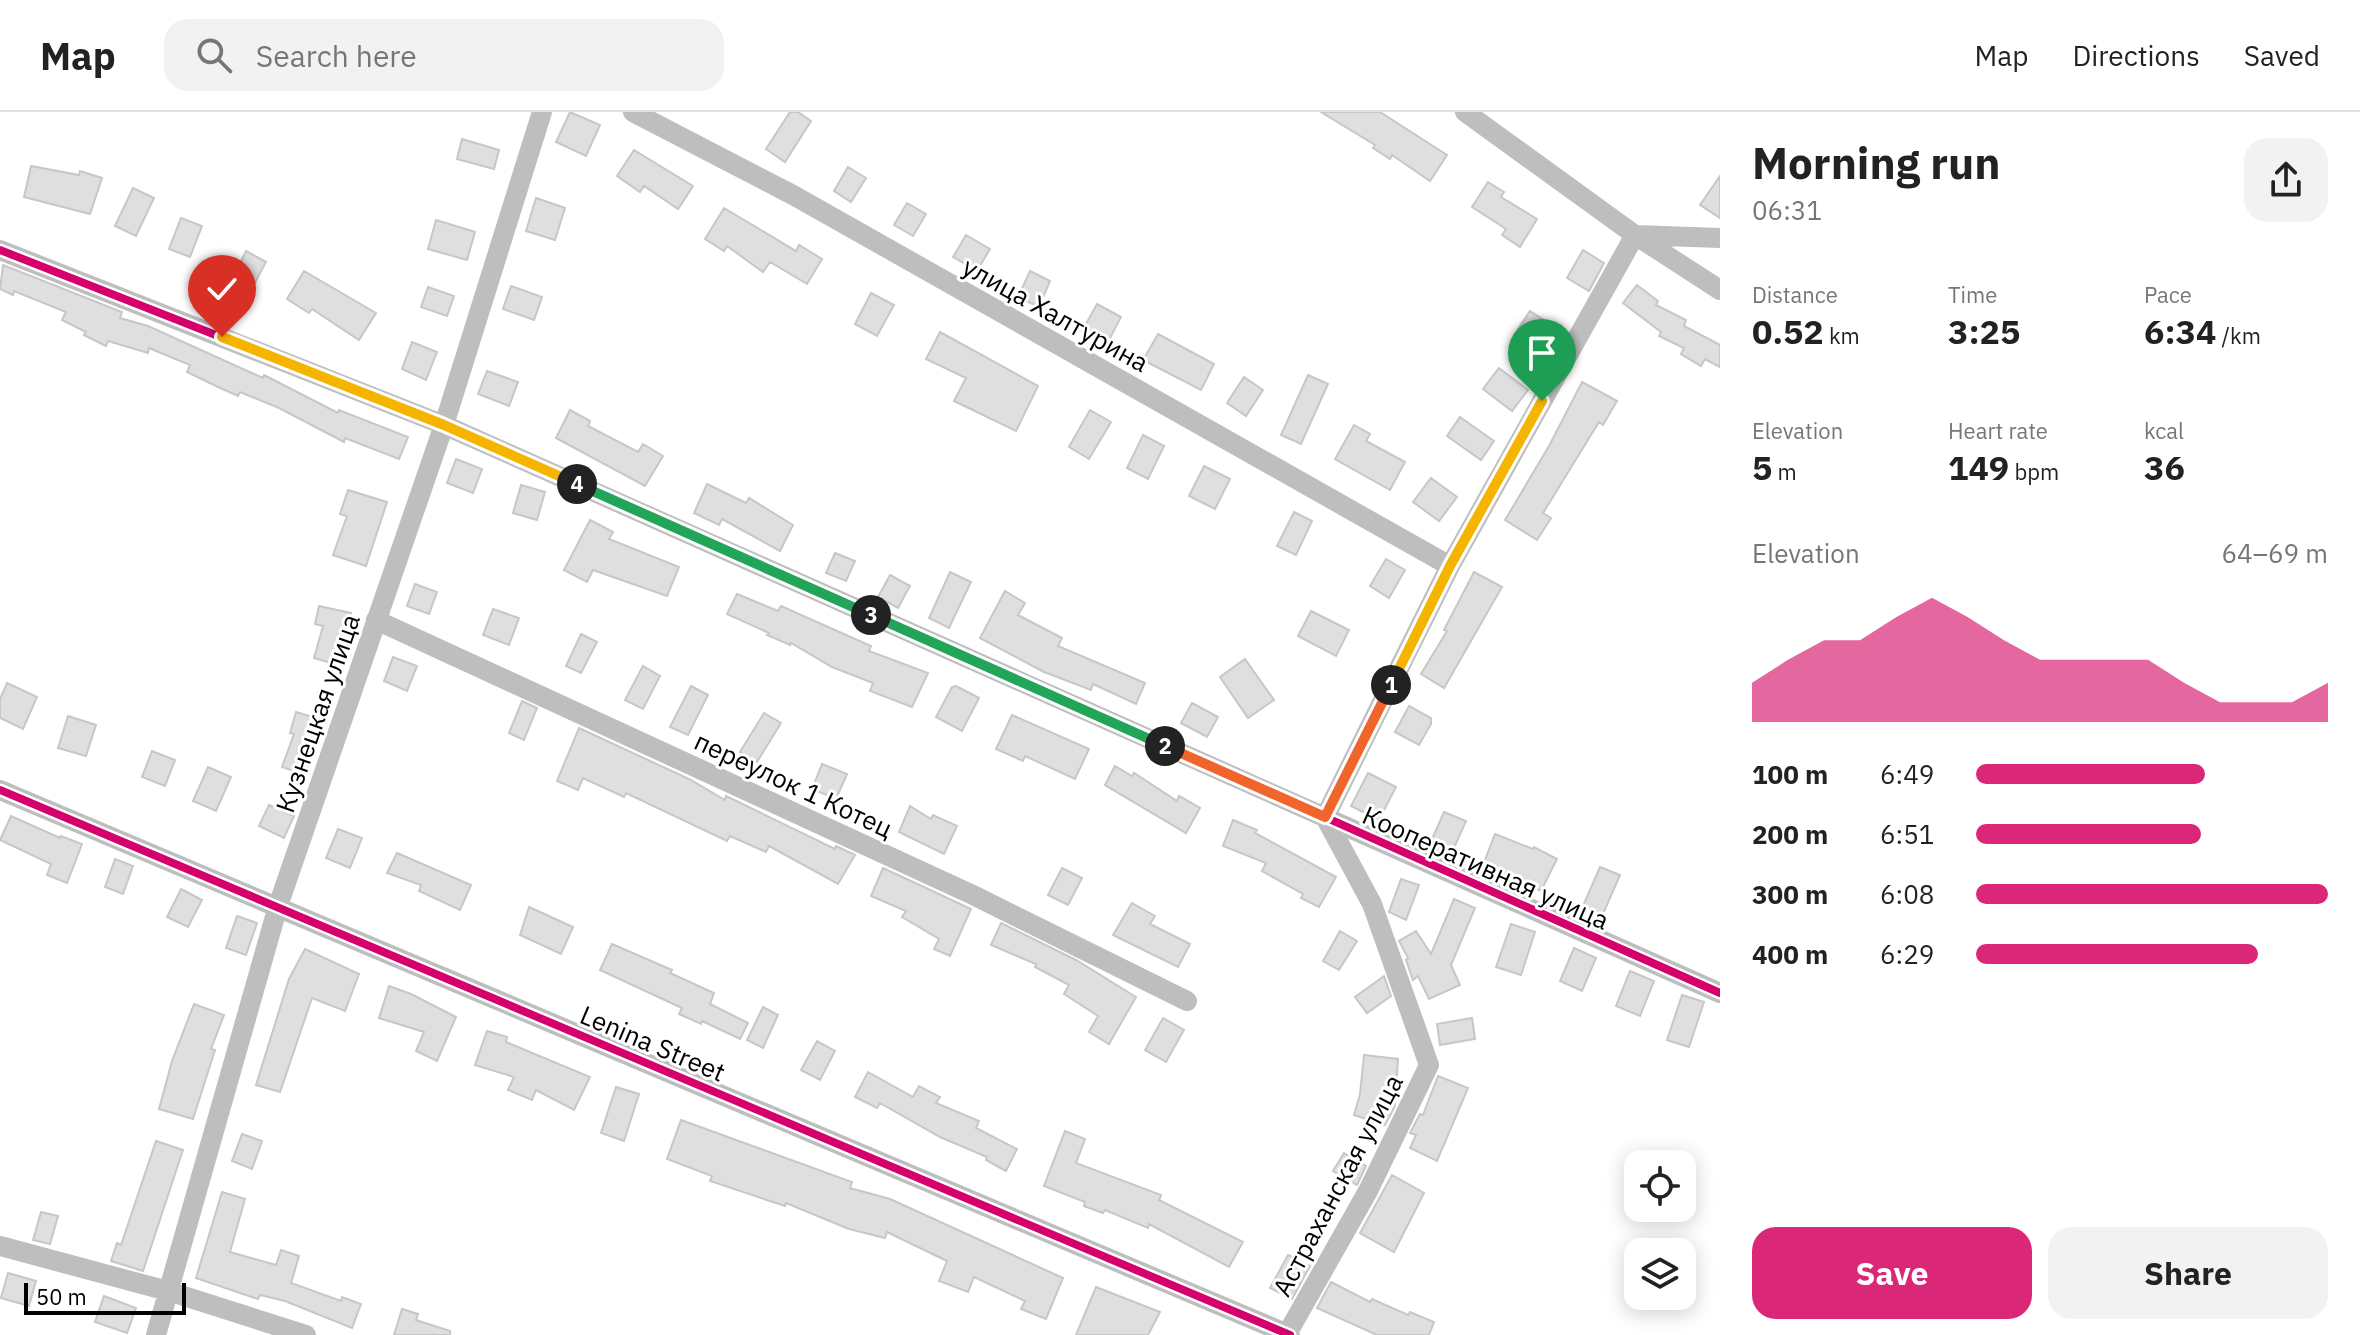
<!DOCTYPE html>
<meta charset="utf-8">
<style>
:root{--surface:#fff;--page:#f2f2f2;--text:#222;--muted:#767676;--line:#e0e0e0;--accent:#db2777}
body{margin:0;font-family:"IBM Plex Sans",sans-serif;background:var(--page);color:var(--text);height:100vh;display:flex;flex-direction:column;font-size:30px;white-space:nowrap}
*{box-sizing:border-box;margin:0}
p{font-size:26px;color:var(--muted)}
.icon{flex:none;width:44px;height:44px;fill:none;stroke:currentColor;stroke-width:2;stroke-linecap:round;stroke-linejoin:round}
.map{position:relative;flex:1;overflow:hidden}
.drawer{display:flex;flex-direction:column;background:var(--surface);width:640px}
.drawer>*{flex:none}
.tools{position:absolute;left:1624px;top:1038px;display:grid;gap:16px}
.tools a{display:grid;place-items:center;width:72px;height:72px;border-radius:16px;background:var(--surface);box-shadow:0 4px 20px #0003;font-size:40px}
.scale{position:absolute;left:24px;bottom:20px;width:162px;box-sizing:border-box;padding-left:8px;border:4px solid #000;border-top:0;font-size:22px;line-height:28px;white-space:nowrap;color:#000;-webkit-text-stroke:6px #fff;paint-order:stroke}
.pin{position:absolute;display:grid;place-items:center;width:68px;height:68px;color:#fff;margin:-82px -34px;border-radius:50% 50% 50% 0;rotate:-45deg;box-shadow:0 0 8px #0007}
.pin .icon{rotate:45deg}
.km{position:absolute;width:40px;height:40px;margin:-20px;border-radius:50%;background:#222;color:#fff;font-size:22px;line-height:40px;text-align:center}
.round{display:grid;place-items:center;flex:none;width:84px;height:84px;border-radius:24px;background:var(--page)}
.summary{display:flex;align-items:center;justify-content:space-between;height:136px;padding:0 32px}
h1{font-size:44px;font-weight:700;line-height:60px}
.figures{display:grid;grid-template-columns:repeat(3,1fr);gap:12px;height:136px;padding:8px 32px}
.figures div{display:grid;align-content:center}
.figures b{font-size:34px;font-weight:700}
.figures small{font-size:22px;font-weight:400}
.figures p{font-size:22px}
.chart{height:224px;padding:16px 32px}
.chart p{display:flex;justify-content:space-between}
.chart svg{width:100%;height:144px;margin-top:8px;fill:var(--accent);opacity:.7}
.button{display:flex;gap:16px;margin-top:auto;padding:16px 32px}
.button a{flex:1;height:92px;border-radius:24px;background:var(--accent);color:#fff;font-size:32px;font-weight:700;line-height:92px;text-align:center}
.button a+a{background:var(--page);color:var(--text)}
ul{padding:0 32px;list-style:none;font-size:26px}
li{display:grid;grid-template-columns:128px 96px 1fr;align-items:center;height:60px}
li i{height:20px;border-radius:10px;background:var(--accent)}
header{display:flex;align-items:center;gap:48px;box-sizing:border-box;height:112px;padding:0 40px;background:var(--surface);border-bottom:2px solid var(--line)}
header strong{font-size:38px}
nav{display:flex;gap:44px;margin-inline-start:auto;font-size:28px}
.search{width:560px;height:72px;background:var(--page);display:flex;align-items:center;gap:20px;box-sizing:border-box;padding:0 28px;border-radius:24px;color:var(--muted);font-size:30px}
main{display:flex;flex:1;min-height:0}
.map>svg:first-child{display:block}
</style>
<header>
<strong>Map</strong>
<div class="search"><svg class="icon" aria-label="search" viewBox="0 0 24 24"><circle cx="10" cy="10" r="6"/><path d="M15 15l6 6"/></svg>Search here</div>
<nav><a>Map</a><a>Directions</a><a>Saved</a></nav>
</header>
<main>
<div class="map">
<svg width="1720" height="1223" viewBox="0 0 1720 1223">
<rect width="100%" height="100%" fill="#fff"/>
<path fill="#dfdfdf" stroke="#c7c7c7" stroke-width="2" d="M 570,0 L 600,13 L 586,44 L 556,30 Z
M 790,0 L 798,0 L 811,9 L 785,50 L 766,37 Z
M 1321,0 L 1380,0 L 1447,43 L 1430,69 L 1392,43 L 1390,47 L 1373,36 L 1375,33 Z
M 462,27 L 499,38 L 494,57 L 457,47 Z
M 634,38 L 693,74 L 678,97 L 644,74 L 640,80 L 617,64 Z
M 31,54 L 79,63 L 80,59 L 102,66 L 90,102 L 24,85 Z
M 848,55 L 866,66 L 851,90 L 834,79 Z
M 1720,64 L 1720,106 L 1700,93 Z
M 1488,70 L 1504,80 L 1501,85 L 1537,107 L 1520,135 L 1502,123 L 1506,117 L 1472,95 Z
M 133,76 L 154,86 L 136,124 L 115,114 Z
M 536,86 L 565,96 L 555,128 L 526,119 Z
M 907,91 L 926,102 L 913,124 L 894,113 Z
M 724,96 L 796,139 L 799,133 L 822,147 L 807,172 L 770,150 L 763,160 L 727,134 L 724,139 L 705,127 Z
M 181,106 L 202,114 L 190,145 L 169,137 Z
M 436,108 L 475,120 L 467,148 L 428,137 Z
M 966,123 L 990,137 L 977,159 L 953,145 Z
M 1583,138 L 1604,151 L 1589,179 L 1567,166 Z
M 246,139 L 266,150 L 251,178 L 232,168 Z
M 3,153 L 122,200 L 120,206 L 148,214 L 263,266 L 264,263 L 338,301 L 339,298 L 408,325 L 399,347 L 345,326 L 344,330 L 279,296 L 240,280 L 238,284 L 218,275 L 187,260 L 190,253 L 149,236 L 148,241 L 108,229 L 106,234 L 84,223 L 86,220 L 62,208 L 66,200 L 14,179 L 13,183 L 0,177 Z
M 304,159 L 376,201 L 359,228 L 312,197 L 309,201 L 287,187 Z
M 1030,159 L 1050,169 L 1039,195 L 1018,185 Z
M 1637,173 L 1658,189 L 1656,193 L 1686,208 L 1684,214 L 1720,233 L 1720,255 L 1705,247 L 1701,254 L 1681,242 L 1684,236 L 1659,224 L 1661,220 L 1623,191 Z
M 511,174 L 542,185 L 534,208 L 503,197 Z
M 428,175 L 454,184 L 447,204 L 421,195 Z
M 871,181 L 894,193 L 877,224 L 855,212 Z
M 1097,192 L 1121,205 L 1107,232 L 1082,219 Z
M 1530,199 L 1561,219 L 1547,242 L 1515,222 Z
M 940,220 L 1038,274 L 1016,319 L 954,289 L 966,266 L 926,247 Z
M 1158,222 L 1214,252 L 1201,278 L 1143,248 Z
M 412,230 L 437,240 L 426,268 L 402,257 Z
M 1499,256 L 1528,278 L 1512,299 L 1483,277 Z
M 487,259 L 518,270 L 509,294 L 478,282 Z
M 1308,263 L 1328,272 L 1301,332 L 1281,323 Z
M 1244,265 L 1263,278 L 1246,304 L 1227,291 Z
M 1582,270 L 1617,289 L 1603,313 L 1599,310 L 1543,401 L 1551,406 L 1537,428 L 1505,408 L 1549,334 Z
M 570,298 L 590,309 L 588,314 L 638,340 L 643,332 L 663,344 L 645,374 L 556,326 Z
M 1090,298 L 1111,310 L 1089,347 L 1069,335 Z
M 1460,305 L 1494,329 L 1481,348 L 1447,324 Z
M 1354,313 L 1370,322 L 1366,329 L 1405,350 L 1390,378 L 1335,347 Z
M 1143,323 L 1164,334 L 1148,367 L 1127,356 Z
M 456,347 L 482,357 L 473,381 L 447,371 Z
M 1204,354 L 1230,367 L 1215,397 L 1189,384 Z
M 1431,366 L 1457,385 L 1439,409 L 1413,390 Z
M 707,372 L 746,391 L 749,386 L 793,413 L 780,439 L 722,407 L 719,413 L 694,401 Z
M 521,373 L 545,380 L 537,408 L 513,401 Z
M 348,378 L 387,390 L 366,454 L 333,443 L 347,404 L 340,402 Z
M 1294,400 L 1312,409 L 1296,443 L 1277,434 Z
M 590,408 L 613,420 L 609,427 L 679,455 L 667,484 L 593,458 L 587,470 L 564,458 Z
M 835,441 L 855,449 L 846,469 L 826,461 Z
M 1386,447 L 1405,458 L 1389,486 L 1370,474 Z
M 950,460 L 971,470 L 949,516 L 929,506 Z
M 1474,460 L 1502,475 L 1444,576 L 1421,562 L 1447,519 L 1444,518 Z
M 890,463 L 910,474 L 898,496 L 878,485 Z
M 415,472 L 437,480 L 429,502 L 407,494 Z
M 1005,479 L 1025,491 L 1018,503 L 1062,526 L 1058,534 L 1145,571 L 1136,592 L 1093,572 L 1091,578 L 1044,560 L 980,526 Z
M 737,482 L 778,499 L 781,494 L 871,534 L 869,539 L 928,561 L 912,595 L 870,579 L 873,571 L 832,555 L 791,531 L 790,533 L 767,523 L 769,521 L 727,502 Z
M 319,494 L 351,501 L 342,534 L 347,535 L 341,554 L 314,546 L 323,514 L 315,512 Z
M 493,497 L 519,506 L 509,533 L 483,523 Z
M 1311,499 L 1349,518 L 1336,544 L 1298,524 Z
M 581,522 L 597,530 L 581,561 L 566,554 Z
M 393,545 L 417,554 L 407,579 L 384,569 Z
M 1245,547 L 1274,588 L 1248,606 L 1220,565 Z
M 643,554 L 660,564 L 643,597 L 625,588 Z
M 7,571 L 37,585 L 23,617 L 0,606 L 0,587 Z
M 691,574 L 708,583 L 688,623 L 670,615 Z
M 956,574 L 979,586 L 962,619 L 936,605 L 952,575 Z
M 522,589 L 537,596 L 524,628 L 509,621 Z
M 1192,591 L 1218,605 L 1207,625 L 1181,611 Z
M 1409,594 L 1431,606 L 1431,612 L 1419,633 L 1395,620 Z
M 296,600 L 323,608 L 305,663 L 282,655 L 294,622 L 290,621 Z
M 764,601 L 781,611 L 757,650 L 740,640 Z
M 1012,603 L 1089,637 L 1075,667 L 1025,644 L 1023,649 L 996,637 Z
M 68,604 L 96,613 L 86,644 L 58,636 Z
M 579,616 L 689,667 L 725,688 L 726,684 L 835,737 L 836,734 L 855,743 L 838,772 L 769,734 L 766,740 L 730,724 L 727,729 L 626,681 L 624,685 L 583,666 L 578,678 L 557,669 Z
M 152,639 L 175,648 L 165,674 L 142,665 Z
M 822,652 L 847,662 L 836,687 L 812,677 Z
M 1115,654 L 1132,664 L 1134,661 L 1177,689 L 1179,684 L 1200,696 L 1186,721 L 1105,673 Z
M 208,655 L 231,665 L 216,699 L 193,689 Z
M 1368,661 L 1396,675 L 1379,708 L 1351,694 Z
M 269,693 L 294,704 L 284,726 L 259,714 Z
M 910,694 L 931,707 L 933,703 L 957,714 L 944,742 L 899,720 Z
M 1444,700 L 1466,709 L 1450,745 L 1428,736 Z
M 11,704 L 60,726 L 61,724 L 82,732 L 67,771 L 47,763 L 51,752 L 0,728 Z
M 1233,708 L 1257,718 L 1255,721 L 1336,765 L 1319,795 L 1301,786 L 1303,782 L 1262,759 L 1266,751 L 1223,734 Z
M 338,717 L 362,726 L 350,756 L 326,746 Z
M 1495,722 L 1533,737 L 1534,735 L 1557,747 L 1541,779 L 1504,760 L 1503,764 L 1482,756 Z
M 397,741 L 471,773 L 460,798 L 419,779 L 421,773 L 387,761 Z
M 115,747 L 133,754 L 123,782 L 105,775 Z
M 1600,755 L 1620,763 L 1603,802 L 1583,794 Z
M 883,756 L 971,797 L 950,844 L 934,837 L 939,827 L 902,805 L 906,799 L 871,784 Z
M 1062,756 L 1082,766 L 1068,793 L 1048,783 Z
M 1401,767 L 1419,773 L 1406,808 L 1389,800 Z
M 181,777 L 202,788 L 188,815 L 167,805 Z
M 1454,787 L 1475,796 L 1451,853 L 1460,873 L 1429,887 L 1418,864 L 1413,868 L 1406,848 L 1408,846 L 1399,829 L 1416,819 L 1431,842 Z
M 1132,791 L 1155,804 L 1150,812 L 1190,832 L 1178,855 L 1113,823 Z
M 529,795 L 573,815 L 561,842 L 520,823 Z
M 237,804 L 257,811 L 246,843 L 226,836 Z
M 1001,811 L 1076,848 L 1136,885 L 1109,932 L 1089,920 L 1098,904 L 1064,882 L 1069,873 L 1035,855 L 1036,852 L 991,833 Z
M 1511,812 L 1535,820 L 1521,863 L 1496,855 Z
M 1340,819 L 1357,829 L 1339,858 L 1323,849 Z
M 612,832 L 672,858 L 670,861 L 714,881 L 710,892 L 748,911 L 740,927 L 702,909 L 701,912 L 679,902 L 682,896 L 600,858 Z
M 1574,836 L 1596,846 L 1582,879 L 1560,869 Z
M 305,837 L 359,862 L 345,899 L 312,886 L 280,980 L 256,973 L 289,867 Z
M 1630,859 L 1654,869 L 1640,904 L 1616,894 Z
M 1384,864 L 1391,884 L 1367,901 L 1355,885 Z
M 389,874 L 411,882 L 456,905 L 437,949 L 416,939 L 424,920 L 379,906 Z
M 1682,883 L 1704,890 L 1689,935 L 1667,928 Z
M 194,892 L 224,903 L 211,937 L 215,938 L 193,1007 L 159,997 L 172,949 Z
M 763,895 L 778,903 L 763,936 L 747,928 Z
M 1163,906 L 1184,918 L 1166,950 L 1145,938 Z
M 1472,906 L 1475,927 L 1440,933 L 1437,912 Z
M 487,919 L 507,925 L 506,930 L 590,965 L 574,998 L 536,978 L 532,988 L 508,978 L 514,965 L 475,953 Z
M 817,929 L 835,939 L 820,968 L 801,958 Z
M 1364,943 L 1398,947 L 1395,994 L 1385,1013 L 1354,1003 L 1360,982 Z
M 868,960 L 913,985 L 919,974 L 940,985 L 936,991 L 979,1009 L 976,1016 L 1017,1037 L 1006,1059 L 986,1048 L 987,1045 L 940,1025 L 880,991 L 877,996 L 855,985 Z
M 1438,964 L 1468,976 L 1437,1049 L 1410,1036 L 1416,1023 L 1410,1021 L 1420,1002 L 1423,1003 Z
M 616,975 L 639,982 L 624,1029 L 601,1021 Z
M 681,1008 L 852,1070 L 850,1076 L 890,1087 L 1063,1166 L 1046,1207 L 1021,1197 L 1025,1189 L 974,1165 L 968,1180 L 939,1169 L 947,1149 L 887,1120 L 885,1126 L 849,1117 L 786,1091 L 785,1094 L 710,1069 L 712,1064 L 667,1047 Z
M 1065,1019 L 1085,1027 L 1076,1051 L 1161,1083 L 1159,1088 L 1243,1130 L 1229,1155 L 1149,1112 L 1148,1116 L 1105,1098 L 1103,1101 L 1084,1094 L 1085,1090 L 1044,1074 Z
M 242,1022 L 262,1029 L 252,1057 L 232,1049 Z
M 156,1029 L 183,1038 L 143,1159 L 111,1149 L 117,1131 L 121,1133 Z
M 1344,1041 L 1366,1054 L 1357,1073 L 1333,1059 Z
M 1392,1063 L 1424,1081 L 1394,1140 L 1360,1121 Z
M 222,1080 L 245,1087 L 230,1140 L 276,1153 L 281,1138 L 299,1144 L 291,1171 L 341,1189 L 342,1185 L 361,1192 L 352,1216 L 285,1189 L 260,1183 L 258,1187 L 196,1166 Z
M 41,1100 L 58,1104 L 50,1132 L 33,1128 Z
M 1288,1143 L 1310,1154 L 1292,1187 L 1270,1176 Z
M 8,1161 L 36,1169 L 29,1194 L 1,1186 Z
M 1331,1170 L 1370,1190 L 1372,1187 L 1408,1203 L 1410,1200 L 1434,1210 L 1429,1223 L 1377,1223 L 1317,1196 Z
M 1096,1175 L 1160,1200 L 1148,1223 L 1076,1223 Z
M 104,1184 L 136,1196 L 127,1221 L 95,1210 Z
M 402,1197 L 418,1202 L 416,1208 L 450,1219 L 450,1223 L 394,1223 Z"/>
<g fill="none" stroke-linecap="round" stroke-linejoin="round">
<path stroke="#bebebe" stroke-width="20" d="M 633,0 L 793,83 L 1450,454
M 1465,0 L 1635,123 L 1720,178
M 0,138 L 444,313 L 1720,881
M 376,508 L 973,783 L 1187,889
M 0,678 L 1290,1223
M 0,1134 L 168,1179 L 306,1223
M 1287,1222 L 1368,1079 L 1429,953 L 1372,792 L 1325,705 L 1450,454 L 1635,123 L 1720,126
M 156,1223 L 278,794 L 444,313 L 542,0"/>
<defs>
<path id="cycleway" d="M 0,138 L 444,313 L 1720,881
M 0,678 L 1290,1223"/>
</defs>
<use href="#cycleway" stroke="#fff" stroke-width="13"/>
<use href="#cycleway" stroke="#d6006c" stroke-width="8"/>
</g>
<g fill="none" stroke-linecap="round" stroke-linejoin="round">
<defs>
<path id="split-1" d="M 1391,573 L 1450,454 L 1542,289"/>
<path id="split-2" d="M 1165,634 L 1325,705 L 1391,573"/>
<path id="split-3" d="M 871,503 L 1165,634"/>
<path id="split-4" d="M 577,372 L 871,503"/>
<path id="split-5" d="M 222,225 L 444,313 L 577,372"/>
</defs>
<use href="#split-1" stroke="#fff" stroke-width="16"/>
<use href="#split-2" stroke="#fff" stroke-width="16"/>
<use href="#split-3" stroke="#fff" stroke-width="16"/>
<use href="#split-4" stroke="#fff" stroke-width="16"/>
<use href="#split-5" stroke="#fff" stroke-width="16"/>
<use href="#split-1" stroke="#f5b400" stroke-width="10"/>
<use href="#split-2" stroke="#f0652b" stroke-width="10"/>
<use href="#split-3" stroke="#22a559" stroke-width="10"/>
<use href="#split-4" stroke="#22a559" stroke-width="10"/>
<use href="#split-5" stroke="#f5b400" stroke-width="10"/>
</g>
<g text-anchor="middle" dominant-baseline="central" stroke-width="6" stroke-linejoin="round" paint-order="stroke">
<g font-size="26" fill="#000" stroke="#fff">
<text transform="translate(1056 202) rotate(29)">улица Халтурина</text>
<text transform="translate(317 601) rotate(-71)">Кузнецкая улица</text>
<text transform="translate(794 672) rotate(25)">переулок 1 Котец</text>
<text transform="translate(1486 755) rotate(24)">Кооперативная улица</text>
<text transform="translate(653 931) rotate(23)">Lenina Street</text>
<text transform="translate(1337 1073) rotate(-62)">Астраханская улица</text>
</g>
</g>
</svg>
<div class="tools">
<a><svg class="icon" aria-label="locate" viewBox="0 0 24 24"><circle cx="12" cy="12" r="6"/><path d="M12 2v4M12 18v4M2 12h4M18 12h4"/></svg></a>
<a><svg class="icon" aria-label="layers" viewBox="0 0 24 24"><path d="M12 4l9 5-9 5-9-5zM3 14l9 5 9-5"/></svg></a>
</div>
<div class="scale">50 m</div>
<div class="pin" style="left:1542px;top:289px;background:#1e9e55"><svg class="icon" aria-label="arrive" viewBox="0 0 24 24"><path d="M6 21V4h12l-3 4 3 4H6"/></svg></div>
<div class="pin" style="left:222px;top:225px;background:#d93025"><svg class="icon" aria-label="check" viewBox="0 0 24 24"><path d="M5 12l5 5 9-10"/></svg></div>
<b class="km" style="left:1391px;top:573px">1</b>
<b class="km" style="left:1165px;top:634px">2</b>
<b class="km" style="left:871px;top:503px">3</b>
<b class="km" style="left:577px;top:372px">4</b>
</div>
<section class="drawer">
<div class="summary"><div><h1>Morning run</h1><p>06:31</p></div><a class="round"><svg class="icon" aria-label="share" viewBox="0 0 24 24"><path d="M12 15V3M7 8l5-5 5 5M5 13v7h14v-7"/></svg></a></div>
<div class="figures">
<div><p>Distance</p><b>0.52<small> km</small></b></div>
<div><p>Time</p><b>3:25</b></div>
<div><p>Pace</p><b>6:34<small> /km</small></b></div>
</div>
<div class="figures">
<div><p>Elevation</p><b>5<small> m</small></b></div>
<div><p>Heart rate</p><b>149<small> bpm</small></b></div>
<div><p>kcal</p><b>36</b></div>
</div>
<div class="chart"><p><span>Elevation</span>64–69 m</p>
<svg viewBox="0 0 160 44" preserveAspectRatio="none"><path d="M0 44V32L10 25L20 19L30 19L40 12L50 6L60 12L70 19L80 25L90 25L100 25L110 25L120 32L130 38L140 38L150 38L160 32V44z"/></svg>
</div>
<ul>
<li><b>100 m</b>6:49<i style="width:65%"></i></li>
<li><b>200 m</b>6:51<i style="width:64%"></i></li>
<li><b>300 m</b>6:08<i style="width:100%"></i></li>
<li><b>400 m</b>6:29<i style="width:80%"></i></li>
</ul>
<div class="button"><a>Save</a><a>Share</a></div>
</section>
</main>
